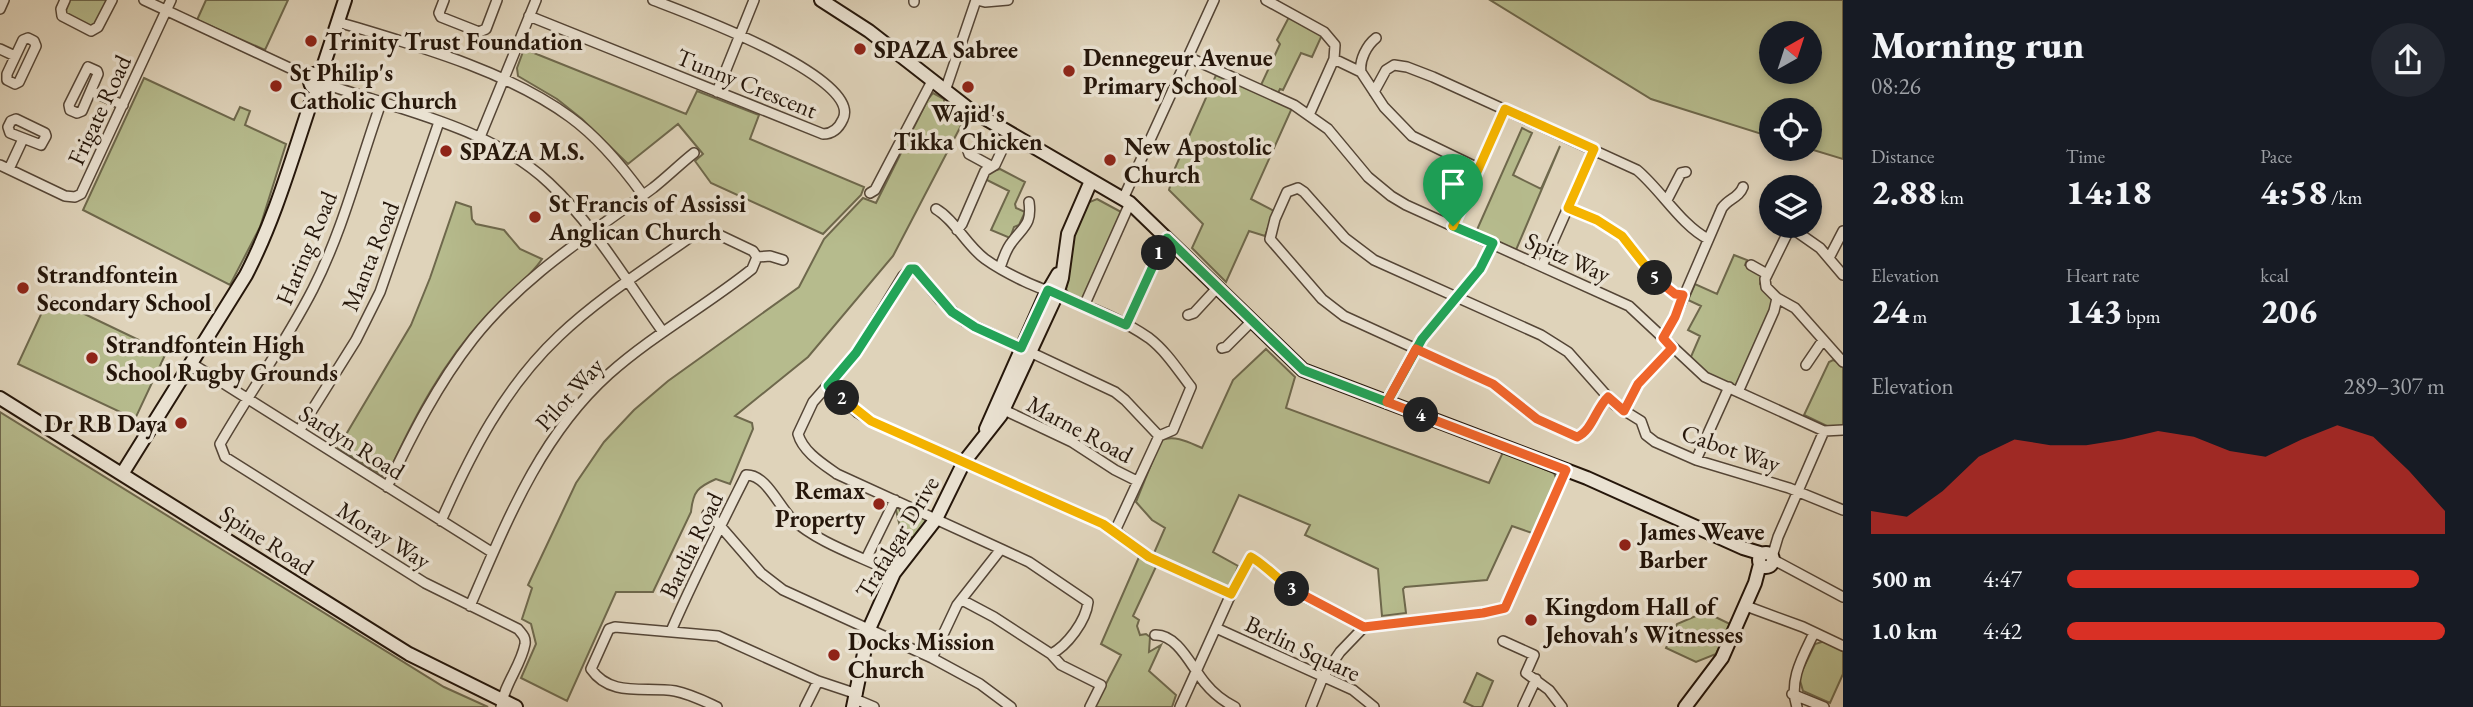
<!DOCTYPE html>
<meta charset="utf-8">
<style>
:root{--surface:#171b24;--page:#242831;--text:#f1f3f6;--muted:#9ea1a6;--accent:#d93025}
body{margin:0;font-family:"EB Garamond",serif;background:var(--page);color:var(--text);height:100vh;display:flex;flex-direction:column;font-size:26px;white-space:nowrap}
*{box-sizing:border-box;margin:0}
p{font-size:23px;color:var(--muted)}
.icon{flex:none;width:38px;height:38px;fill:none;stroke:currentColor;stroke-width:2;stroke-linecap:round;stroke-linejoin:round}
.map{position:relative;flex:1;overflow:hidden}
.details{display:flex;flex-direction:column;background:var(--surface);width:630px}
.details>*{flex:none}
.needle{width:46px;rotate:39deg}
.tools{position:absolute;left:1759px;top:21px;display:grid;gap:14px}
.tools a{display:grid;place-items:center;width:63px;height:63px;border-radius:50%;background:var(--surface);box-shadow:0 4px 10px #0003;font-size:35px}
.pin{position:absolute;display:grid;place-items:center;width:60px;height:60px;color:#fff;margin:-72px -30px;border-radius:50% 50% 50% 0;rotate:-45deg;box-shadow:0 0 7px #0007}
.pin .icon{rotate:45deg}
.km{position:absolute;width:35px;height:35px;margin:-18px;border-radius:50%;background:#222;color:#fff;font-size:19px;line-height:35px;text-align:center}
.round{display:grid;place-items:center;flex:none;width:74px;height:74px;border-radius:37px;background:var(--page)}
.headline{display:flex;align-items:center;justify-content:space-between;height:119px;padding:0 28px}
h1{font-size:38px;font-weight:800;line-height:52px}
.figures{display:grid;grid-template-columns:repeat(3,1fr);gap:10px;height:119px;padding:7px 28px}
.figures div{display:grid;align-content:center}
.figures b{font-size:35px;font-weight:800}
.figures small{font-size:19px;font-weight:400}
.figures p{font-size:19px}
.chart{height:196px;padding:14px 28px}
.chart p{display:flex;justify-content:space-between}
.chart svg{width:100%;height:126px;margin-top:7px;fill:var(--accent);opacity:.7}
ul{padding:0 28px;list-style:none;font-size:23px}
li{display:grid;grid-template-columns:112px 84px 1fr;align-items:center;height:52px}
li i{height:18px;border-radius:9px;background:var(--accent)}
main{display:flex;flex:1;min-height:0}
.map>svg:first-child{display:block}
</style>
<main>
<div class="map">
<svg width="1843" height="707" viewBox="0 0 1843 707">
<rect width="100%" height="100%" fill="#dfd3ba"/>
<filter id="stains"><feTurbulence type="fractalNoise" baseFrequency=".00286" numOctaves="4"/><feColorMatrix values="0 0 0 0 .2 0 0 0 0 .09 0 0 0 0 .02 0 0 0 .5 -.17"/></filter>
<radialGradient id="worn" r=".72"><stop offset=".6" stop-color="#630" stop-opacity="0"/><stop offset="1" stop-color="#630" stop-opacity=".3"/></radialGradient>
<path fill="#b6bb8d" stroke="#6e684c" stroke-width="2" fill-rule="evenodd" d="M 69,0 L 107,0 L 95,24 L 90,27 L 65,13 Z
M 206,0 L 288,0 L 265,50 L 197,20 Z
M 1490,0 L 1843,0 L 1843,159 L 1810,149 L 1810,110 L 1771,110 L 1771,137 L 1651,99 ZM 1771,33 L 1810,33 L 1810,72 L 1771,72 Z
M 1289,17 L 1322,35 L 1312,57 L 1301,53 L 1283,90 L 1280,89 L 1278,93 L 1261,85 L 1280,44 L 1277,40 Z
M 524,49 L 686,114 L 697,91 L 759,115 L 750,139 L 864,187 L 861,195 L 823,234 L 711,183 L 695,161 L 703,154 L 678,124 L 628,164 L 582,119 L 557,99 L 518,76 L 517,68 Z
M 1216,75 L 1292,108 L 1251,199 L 1274,211 L 1265,236 L 1249,231 L 1226,282 L 1192,248 L 1203,224 L 1169,190 L 1175,168 Z
M 144,78 L 234,120 L 240,107 L 250,111 L 245,125 L 286,144 L 260,227 L 230,285 L 83,210 Z
M 933,93 L 944,99 L 944,110 L 950,115 L 957,112 L 965,118 L 893,256 L 808,357 L 735,416 L 752,423 L 753,429 L 730,484 L 716,479 C 698,487 693,491 691,512 L 653,592 L 616,592 L 567,701 L 521,678 L 536,644 L 531,624 L 522,619 L 532,588 L 528,585 L 576,483 L 604,442 L 634,410 L 668,381 L 799,287 L 824,239 L 863,198 L 876,203 L 928,99 Z
M 1522,128 L 1532,133 L 1513,175 L 1541,189 L 1560,146 L 1516,250 L 1476,232 Z
M 1000,169 L 1025,182 L 1015,204 L 1016,208 L 1025,212 L 1019,225 L 1014,227 L 1010,238 L 991,230 L 1009,191 L 985,179 L 989,172 Z
M 1097,199 L 1123,213 L 1083,299 L 1069,294 L 1066,289 L 1075,232 L 1087,203 Z
M 456,202 L 471,207 L 472,219 L 476,224 L 504,230 L 520,249 L 542,259 C 529,279 502,298 485,317 C 442,364 414,417 388,474 L 383,476 L 338,448 L 411,325 L 430,278 Z
M 1734,255 L 1747,260 L 1745,265 L 1762,274 L 1760,284 L 1773,298 L 1774,304 L 1741,380 L 1736,385 C 1719,384 1703,370 1690,359 L 1700,336 L 1688,330 L 1701,306 L 1688,300 L 1695,284 L 1717,294 Z
M 49,297 L 166,353 L 135,419 L 18,364 Z
M 1266,349 L 1295,377 L 1286,408 L 1489,483 L 1503,452 L 1554,473 L 1557,480 L 1532,533 L 1512,526 L 1487,580 L 1405,587 L 1403,589 L 1406,613 L 1382,616 L 1378,569 L 1305,535 L 1310,525 L 1239,495 L 1213,552 L 1238,566 L 1231,587 L 1220,586 L 1213,579 L 1160,558 L 1133,616 L 1139,620 L 1137,626 L 1140,635 L 1146,634 L 1150,637 L 1149,652 L 1161,645 L 1149,671 L 1176,695 L 1172,707 L 1094,707 L 1121,655 L 1101,644 L 1139,557 L 1151,560 L 1165,528 L 1152,520 L 1136,502 L 1161,440 C 1176,435 1188,442 1202,448 L 1233,380 Z
M 1833,360 L 1843,364 L 1843,427 L 1829,427 L 1804,415 L 1829,362 Z
M 0,412 L 444,687 L 488,707 L 0,707 Z
M 898,505 L 900,511 L 917,519 L 924,517 L 928,519 L 913,538 L 901,531 L 895,506 Z
M 1705,612 L 1730,624 L 1716,654 L 1696,662 L 1666,648 L 1677,624 Z
M 1825,641 L 1843,649 L 1843,674 L 1830,703 L 1803,691 L 1799,677 L 1815,644 Z
M 1477,673 L 1493,681 L 1482,707 L 1474,707 L 1464,702 Z"/>
<g fill="none" stroke-linecap="round" stroke-linejoin="round">
<defs>
<path id="street" d="M 65,0 L 61,9 L 62,16 L 91,31 L 98,27 L 112,0
M 144,0 L 311,78
M 444,0 L 439,13 L 441,17 L 479,32 L 486,29 L 497,0
M 914,0 L 914,2
M 977,0 L 985,2 L 1008,0
M 1266,0 L 1324,32 L 1335,45 L 1334,59 L 1309,115
M 0,9 L 4,0
M 529,16 L 823,134 C 833,134 839,128 843,119 C 863,77 684,12 653,0
M 338,22 C 414,45 506,70 570,117 C 599,138 622,166 643,195
M 28,38 L 34,41 L 36,46 L 19,82 L 15,84 L 7,80 L 7,74 L 23,40 Z
M 0,49 L 15,56
M 1188,57 L 1294,105 L 1328,129 L 1368,177 L 1391,196 L 1406,205 L 1629,306 L 1705,377 L 1824,431 L 1843,430
M 1334,59 L 1361,72 L 1384,107 L 1412,136 L 1478,168
M 88,67 L 97,71 L 98,74 L 82,111 L 77,113 L 70,110 L 69,105 Z
M 1361,72 C 1359,60 1367,45 1376,38
M 325,84 C 401,110 489,127 549,183 C 594,225 627,282 663,332
M 91,91 L 123,105
M 945,91 L 976,0
M 717,92 L 754,0
M 1374,92 L 1386,70 L 1394,65 L 1407,67 L 1433,77 L 1637,170 C 1661,190 1681,225 1708,239
M 381,103 C 359,165 343,230 313,289 C 286,342 250,392 220,444 L 225,457 L 425,583 L 518,629 C 522,634 526,637 525,644 C 521,666 504,684 501,707
M 16,119 L 45,133 L 46,136 L 41,145 L 10,133 L 8,127 L 11,121 Z
M 480,137 L 536,0
M 968,151 L 969,154 L 991,166
M 0,165 L 65,196 L 75,197 L 81,194 L 171,0
M 9,169 L 23,139
M 870,193 L 875,190 L 932,81
M 1123,199 L 1214,0
M 1667,200 L 1681,173 L 1686,172
M 1568,208 C 1586,216 1606,223 1621,236 C 1642,254 1654,291 1683,295
M 936,209 C 955,220 966,245 985,259 C 1034,294 1099,303 1149,338 C 1166,351 1178,370 1191,387 L 1173,430 L 1159,436 L 1115,531
M 1453,226 L 1505,109
M 1790,227 L 1820,248 L 1843,275
M 957,230 L 962,224 L 985,171 L 995,165 L 1010,133
M 757,257 L 770,256 L 783,260
M 1829,258 L 1843,231
M 1751,265 L 1767,274
M 1542,266 L 1594,149
M 1000,268 C 1003,259 1006,249 1012,242 C 1024,226 1032,224 1029,202
M 1777,298 L 1795,308 L 1843,362
M 1084,306 L 1130,203
M 1188,315 L 1194,313 L 1218,287
M 1126,325 L 1167,238
M 1663,338 L 1675,317 L 1722,208 C 1729,198 1739,198 1743,187
M 1222,348 L 1226,347 L 1252,321
M 191,363 L 493,553
M 1806,365 L 1823,340
M 828,385 L 858,413 L 871,421 L 1103,524 L 1115,531 L 1149,557 L 1231,594
M 1738,392 L 1774,311 L 1777,298 L 1766,287 L 1765,279 L 1791,226
M 1608,397 C 1596,408 1592,432 1577,437 L 1537,419 L 1493,384 L 1344,316 L 1322,299 L 1270,239 L 1275,219 L 1287,192 L 1298,188 L 1304,192 L 1345,238 L 1374,260 L 1541,335 L 1568,352 L 1615,405 L 1641,421 L 1646,435 L 1655,442 L 1696,460 L 1789,488 L 1843,510
M 1387,402 L 1422,339 L 1480,269 L 1493,243
M 1004,410 L 1072,442 L 1115,470 L 1137,481
M 1624,411 L 1638,384 L 1672,348
M 299,431 L 356,340 L 380,292 L 439,122
M 1696,460 L 1729,387
M 387,487 C 412,435 437,385 473,339 C 523,276 589,235 653,188 C 667,177 680,164 694,153
M 707,514 L 715,520 L 761,573 L 783,590 L 932,658 L 957,605 L 1001,549 L 837,474 C 823,464 803,452 798,434 L 813,402 L 856,353 L 903,276 L 910,269 L 915,269 L 940,300 L 964,321 L 1115,392 L 1125,400 L 1159,436
M 441,521 C 471,453 504,388 559,336 C 600,297 650,266 696,233 L 713,232 L 753,251 L 757,257 L 752,269 C 706,306 654,334 609,374 C 540,436 506,523 470,606
M 1001,549 L 1029,562 L 1088,602 C 1086,621 1067,646 1051,654
M 1772,557 L 1778,537 L 1824,431
M 866,559 L 895,500
M 1772,559 L 1843,597
M 962,600 L 994,617 L 1051,654 L 1061,665 L 1101,685 L 1090,707
M 1746,606 L 1803,627 L 1843,646
M 1216,628 L 1353,690 L 1374,707
M 671,631 C 694,578 720,527 746,475 C 766,474 779,507 792,519 C 820,544 860,556 894,573
M 1155,635 C 1178,634 1192,668 1205,683 C 1213,693 1223,701 1235,707
M 1503,641 L 1534,655 L 1526,673 L 1549,690 L 1562,707
M 932,658 L 980,684 L 1011,707
M 1792,694 L 1824,707
M 855,699 L 874,707
M 717,707 C 704,701 690,694 675,691 C 646,686 611,698 591,669 L 609,629 L 615,627 L 718,636 L 818,681 L 857,694
M 805,707 L 818,681
M 1180,707 L 1231,594 L 1251,557 L 1299,594 L 1364,627
M 1311,707 L 1323,677 L 1340,652 L 1364,627 L 1483,613 L 1505,608 L 1566,470
M 1523,707 L 1536,679
M 1797,707 C 1788,681 1803,656 1814,633"/>
<path id="secondary" d="M 821,0 L 869,31 L 969,109 L 1130,203 L 1303,370 L 1587,478 L 1743,548 L 1763,554
M310 81a8 8 0 1 1 16 0a8 8 0 1 1-16 0Z
M 324,76 L 324,64 L 345,0
M 0,398 L 409,654 L 516,707
M 986,429 L 1044,298 L 1058,274
M 122,474 L 246,275 C 275,219 292,158 312,99 L 321,89
M1759 560a7 7 0 1 1 14 0a7 7 0 1 1-14 0Z
M 853,707 L 869,629 L 894,573 L 936,519 L 964,462 L 1001,415 L 1057,294 L 1062,278 L 1068,234 L 1091,181
M 1685,707 L 1722,658 L 1755,583 L 1760,564"/>
</defs>
<use href="#street" stroke="#544536" stroke-width="12"/>
<use href="#secondary" stroke="#25160a" stroke-width="16"/>
<use href="#street" stroke="#eae2d2" stroke-width="9"/>
<use href="#secondary" stroke="#eae2d2" stroke-width="12"/>
</g>
<g fill="none" stroke-linecap="round" stroke-linejoin="round">
<defs>
<path id="split-1" d="M 1159,253 L 1167,238 L 1303,370 L 1387,402 L 1422,339 L 1480,269 L 1493,243 L 1453,226"/>
<path id="split-2" d="M 842,398 L 828,386 L 856,353 L 910,269 L 915,269 L 952,312 L 975,327 L 1021,348 L 1048,290 L 1126,325 L 1159,253"/>
<path id="split-3" d="M 842,398 L 871,421 L 1103,524 L 1149,557 L 1231,594 L 1251,557 C 1260,561 1280,581 1292,589"/>
<path id="split-4" d="M 1292,589 L 1364,627 L 1483,613 L 1505,608 L 1566,470 L 1421,415"/>
<path id="split-5" d="M 1421,415 L 1387,402 L 1416,349 L 1493,384 L 1537,419 L 1577,437 C 1592,431 1596,408 1608,397 L 1624,411 L 1638,384 L 1672,348 L 1663,338 L 1675,317 L 1683,295 L 1675,294 L 1655,278"/>
<path id="split-6" d="M 1453,226 L 1505,109 L 1594,149 L 1568,208 L 1597,220 L 1622,236 L 1655,278"/>
</defs>
<use href="#split-1" stroke="#fff" stroke-width="14"/>
<use href="#split-2" stroke="#fff" stroke-width="14"/>
<use href="#split-3" stroke="#fff" stroke-width="14"/>
<use href="#split-4" stroke="#fff" stroke-width="14"/>
<use href="#split-5" stroke="#fff" stroke-width="14"/>
<use href="#split-6" stroke="#fff" stroke-width="14"/>
<use href="#split-1" stroke="#22a559" stroke-width="9"/>
<use href="#split-2" stroke="#22a559" stroke-width="9"/>
<use href="#split-3" stroke="#f5b400" stroke-width="9"/>
<use href="#split-4" stroke="#f0652b" stroke-width="9"/>
<use href="#split-5" stroke="#f0652b" stroke-width="9"/>
<use href="#split-6" stroke="#f5b400" stroke-width="9"/>
</g>
<g fill="#8f2418" stroke="#eae2d2" stroke-width="2.5">
<circle cx="311" cy="41" r="7"/>
<circle cx="860" cy="49" r="7"/>
<circle cx="1069" cy="71" r="7"/>
<circle cx="276" cy="86" r="7"/>
<circle cx="968" cy="87" r="7"/>
<circle cx="446" cy="151" r="7"/>
<circle cx="1110" cy="160" r="7"/>
<circle cx="535" cy="217" r="7"/>
<circle cx="23" cy="288" r="7"/>
<circle cx="92" cy="358" r="7"/>
<circle cx="181" cy="423" r="7"/>
<circle cx="879" cy="504" r="7"/>
<circle cx="1625" cy="545" r="7"/>
<circle cx="1531" cy="620" r="7"/>
<circle cx="834" cy="655" r="7"/>
</g>
<g text-anchor="middle" dominant-baseline="central" stroke-width="7" stroke-linejoin="round" paint-order="stroke">
<g font-size="24" font-weight="bold" fill="#25160a" stroke="#eae2d2" text-anchor="start">
<text x="325" y="41">Trinity Trust Foundation</text>
<text x="874" y="49">SPAZA Sabree</text>
<text x="1083" y="57">Dennegeur Avenue<tspan x="1083" dy="28">Primary School</tspan></text>
<text x="290" y="72">St Philip's<tspan x="290" dy="28">Catholic Church</tspan></text>
<text x="968" y="113" text-anchor="middle">Wajid's<tspan x="968" dy="28">Tikka Chicken</tspan></text>
<text x="1124" y="146">New Apostolic<tspan x="1124" dy="28">Church</tspan></text>
<text x="460" y="151">SPAZA M.S.</text>
<text x="549" y="203">St Francis of Assissi<tspan x="549" dy="28">Anglican Church</tspan></text>
<text x="37" y="274">Strandfontein<tspan x="37" dy="28">Secondary School</tspan></text>
<text x="106" y="344">Strandfontein High<tspan x="106" dy="28">School Rugby Grounds</tspan></text>
<text x="167" y="423" text-anchor="end">Dr RB Daya</text>
<text x="865" y="490" text-anchor="end">Remax<tspan x="865" dy="28">Property</tspan></text>
<text x="1639" y="531">James Weave<tspan x="1639" dy="28">Barber</tspan></text>
<text x="1545" y="606">Kingdom Hall of<tspan x="1545" dy="28">Jehovah's Witnesses</tspan></text>
<text x="848" y="641">Docks Mission<tspan x="848" dy="28">Church</tspan></text>
</g>
<g font-size="24" fill="#25160a" stroke="#eae2d2">
<text transform="translate(747 83) rotate(22)">Tunny Crescent</text>
<text transform="translate(99 110) rotate(-65)">Frigate Road</text>
<text transform="translate(306 248) rotate(-67)">Haring Road</text>
<text transform="translate(370 256) rotate(-68)">Manta Road</text>
<text transform="translate(1568 257) rotate(24)">Spitz Way</text>
<text transform="translate(569 394) rotate(-48)">Pilot Way</text>
<text transform="translate(1080 429) rotate(28)">Marne Road</text>
<text transform="translate(352 442) rotate(32)">Sardyn Road</text>
<text transform="translate(1731 448) rotate(19)">Cabot Way</text>
<text transform="translate(384 535) rotate(32)">Moray Way</text>
<text transform="translate(897 537) rotate(-59)">Trafalgar Drive</text>
<text transform="translate(267 540) rotate(33)">Spine Road</text>
<text transform="translate(691 545) rotate(-64)">Bardia Road</text>
<text transform="translate(1303 648) rotate(25)">Berlin Square</text>
</g>
</g>
<rect width="100%" height="100%" filter="url(#stains)"/>
<rect width="100%" height="100%" fill="url(#worn)"/>
</svg>
<div class="tools">
<a><svg class="needle" viewBox="-14 -14 28 28"><path d="M0-13l5 13h-10z" fill="#e53935"/><path d="M0 13l5-13h-10z" fill="#9ea1a6"/></svg></a>
<a><svg class="icon" aria-label="locate" viewBox="0 0 24 24"><circle cx="12" cy="12" r="6"/><path d="M12 2v4M12 18v4M2 12h4M18 12h4"/></svg></a>
<a><svg class="icon" aria-label="layers" viewBox="0 0 24 24"><path d="M12 4l9 5-9 5-9-5zM3 14l9 5 9-5"/></svg></a>
</div>
<div class="pin" style="left:1453px;top:226px;background:#1e9e55"><svg class="icon" aria-label="arrive" viewBox="0 0 24 24"><path d="M6 21V4h12l-3 4 3 4H6"/></svg></div>
<b class="km" style="left:1159px;top:253px">1</b>
<b class="km" style="left:842px;top:398px">2</b>
<b class="km" style="left:1292px;top:589px">3</b>
<b class="km" style="left:1421px;top:415px">4</b>
<b class="km" style="left:1655px;top:278px">5</b>
</div>
<section class="details">
<div class="headline"><div><h1>Morning run</h1><p>08:26</p></div><a class="round"><svg class="icon" aria-label="share" viewBox="0 0 24 24"><path d="M12 15V3M7 8l5-5 5 5M5 13v7h14v-7"/></svg></a></div>
<div class="figures">
<div><p>Distance</p><b>2.88<small> km</small></b></div>
<div><p>Time</p><b>14:18</b></div>
<div><p>Pace</p><b>4:58<small> /km</small></b></div>
</div>
<div class="figures">
<div><p>Elevation</p><b>24<small> m</small></b></div>
<div><p>Heart rate</p><b>143<small> bpm</small></b></div>
<div><p>kcal</p><b>206</b></div>
</div>
<div class="chart"><p><span>Elevation</span>289–307 m</p>
<svg viewBox="0 0 160 44" preserveAspectRatio="none"><path d="M0 44V36L10 38L20 29L30 17L40 11L50 13L60 13L70 11L80 8L90 10L100 15L110 17L120 11L130 6L140 10L150 22L160 36V44z"/></svg>
</div>
<ul>
<li><b>500 m</b>4:47<i style="width:93%"></i></li>
<li><b>1.0 km</b>4:42<i style="width:100%"></i></li>
</ul>
</section>
</main>
